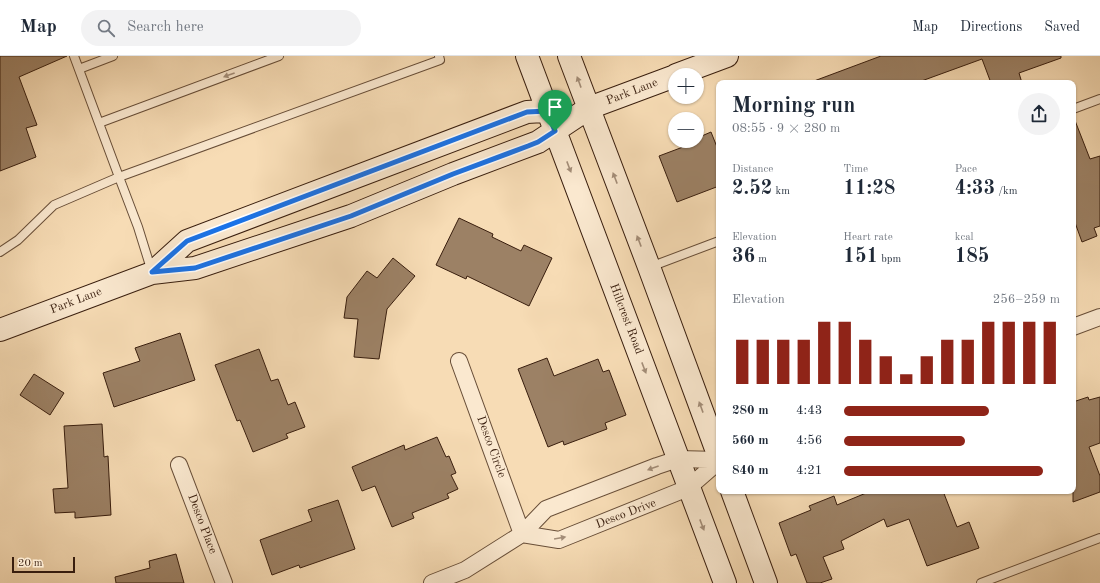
<!DOCTYPE html>
<meta charset="utf-8">
<style>
:root{--surface:#fff;--page:#f2f2f3;--text:#1f2937;--muted:#747a83;--line:#e0e1e3;--accent:#8f2418}
body{margin:0;font-family:"Old Standard TT",serif;background:var(--page);color:var(--text);height:100vh;display:flex;flex-direction:column;font-size:15px;white-space:nowrap}
*{box-sizing:border-box;margin:0}
p{font-size:13px;color:var(--muted)}
.icon{flex:none;width:22px;height:22px;fill:none;stroke:currentColor;stroke-width:2;stroke-linecap:round;stroke-linejoin:round}
.map{position:relative;flex:1;overflow:hidden}
.sheet{position:absolute;left:716px;top:24px;width:360px;height:414px;display:flex;flex-direction:column;background:var(--surface);border-radius:8px;box-shadow:0 1px 3px #0004}
.sheet>*{flex:none}
.buttons{position:absolute;left:668px;top:12px;display:grid;gap:8px}
.buttons a{display:grid;place-items:center;width:36px;height:36px;border-radius:50%;background:var(--surface);box-shadow:0 1px 3px #0004;font-size:20px}
.scale{position:absolute;left:12px;bottom:10px;width:63px;box-sizing:border-box;padding-left:4px;border:2px solid #391e0e;border-top:0;font-size:11px;line-height:14px;white-space:nowrap;color:#391e0e;-webkit-text-stroke:3px #fae8cf;paint-order:stroke}
.pin{position:absolute;display:grid;place-items:center;width:34px;height:34px;color:#fff;margin:-41px -17px;border-radius:50% 50% 50% 0;rotate:-45deg;box-shadow:0 0 4px #0007}
.pin .icon{rotate:45deg}
.round{display:grid;place-items:center;flex:none;width:42px;height:42px;border-radius:21px;background:var(--page)}
.summary{display:flex;align-items:center;justify-content:space-between;height:68px;padding:0 16px}
h1{font-size:22px;font-weight:700;line-height:30px}
.figures{display:grid;grid-template-columns:repeat(3,1fr);gap:6px;height:68px;padding:4px 16px}
.figures div{display:grid;align-content:center}
.figures b{font-size:20px;font-weight:700}
.figures small{font-size:11px;font-weight:400}
.figures p{font-size:11px}
.chart{height:112px;padding:8px 16px}
.chart p{display:flex;justify-content:space-between}
.chart svg{width:100%;height:72px;margin-top:4px;stroke:var(--accent);stroke-width:6}
ul{padding:0 16px;list-style:none;font-size:13px}
li{display:grid;grid-template-columns:64px 48px 1fr;align-items:center;height:30px}
li i{height:10px;border-radius:5px;background:var(--accent)}
header{display:flex;align-items:center;gap:24px;box-sizing:border-box;height:56px;padding:0 20px;background:var(--surface);border-bottom:1px solid var(--line)}
header strong{font-size:19px}
nav{display:flex;gap:22px;margin-inline-start:auto;font-size:14px}
.search{width:280px;height:36px;background:var(--page);display:flex;align-items:center;gap:10px;box-sizing:border-box;padding:0 14px;border-radius:22px;color:var(--muted);font-size:15px}
.map>svg:first-child{display:block}
</style>
<header>
<strong>Map</strong>
<div class="search"><svg class="icon" aria-label="search" viewBox="0 0 24 24"><circle cx="10" cy="10" r="6"/><path d="M15 15l6 6"/></svg>Search here</div>
<nav><a>Map</a><a>Directions</a><a>Saved</a></nav>
</header>
<div class="map">
<svg width="1100" height="527" viewBox="0 0 1100 527">
<rect width="100%" height="100%" fill="#f7dcb5"/>
<filter id="stains"><feTurbulence type="fractalNoise" baseFrequency=".005" numOctaves="4"/><feColorMatrix values="0 0 0 0 .2 0 0 0 0 .09 0 0 0 0 .02 0 0 0 .5 -.17"/></filter>
<radialGradient id="worn" r=".72"><stop offset=".6" stop-color="#630" stop-opacity="0"/><stop offset="1" stop-color="#630" stop-opacity=".3"/></radialGradient>
<path fill="#9c8165" stroke="#391e0e" d="M 0,0 L 67,0 L 19,21 L 37,69 L 26,72 L 36,101 L 0,115 Z
M 881,0 L 1061,0 L 1061,2 L 1019,17 L 1022,27 L 991,27 L 982,3 L 916,27 L 814,27 L 814,25 Z
M 1073,62 L 1074,62 L 1090,103 L 1100,100 L 1100,170 L 1094,172 L 1097,180 L 1082,186 L 1073,161 Z
M 711,76 L 719,96 L 719,130 L 677,146 L 659,100 L 691,88 L 690,85 L 697,85 L 697,82 Z
M 459,162 L 493,178 L 492,181 L 521,195 L 524,189 L 552,202 L 529,250 L 467,220 L 466,223 L 436,209 Z
M 393,202 L 415,220 L 387,253 L 379,303 L 354,301 L 358,263 L 344,262 L 347,241 L 367,215 L 377,222 Z
M 180,277 L 195,324 L 114,351 L 103,317 L 140,305 L 135,292 Z
M 259,293 L 271,325 L 278,323 L 288,349 L 295,346 L 305,371 L 286,378 L 288,382 L 253,396 L 240,364 L 237,365 L 215,309 Z
M 547,302 L 554,320 L 598,303 L 603,316 L 609,314 L 626,359 L 605,367 L 607,373 L 564,389 L 563,385 L 548,391 L 518,313 Z
M 34,318 L 64,337 L 50,359 L 20,339 Z
M 1088,341 L 1089,344 L 1100,341 L 1100,387 L 1089,391 L 1100,420 L 1100,436 L 1073,446 L 1073,346 Z
M 102,368 L 104,401 L 108,400 L 111,459 L 75,462 L 75,456 L 55,457 L 53,433 L 68,432 L 64,370 Z
M 437,381 L 446,401 L 449,400 L 456,417 L 451,419 L 458,433 L 447,438 L 449,442 L 412,457 L 414,462 L 392,471 L 375,430 L 362,435 L 352,411 L 404,389 L 405,394 Z
M 871,435 L 943,435 L 957,471 L 969,466 L 979,492 L 927,510 L 909,463 L 887,471 L 884,463 L 841,485 L 844,493 L 823,501 L 832,523 L 820,527 L 807,527 L 796,498 L 791,500 L 779,467 L 811,454 L 809,450 L 834,440 L 837,449 Z
M 338,444 L 355,493 L 300,512 L 299,509 L 272,519 L 260,484 L 312,465 L 308,454 Z
M 176,498 L 184,527 L 116,527 L 115,521 L 150,512 L 149,505 Z"/>
<g fill="none" stroke-linecap="round" stroke-linejoin="round">
<defs>
<path id="lane" d="M 74,0 L 119,121 L 440,4 L 439,0
M 79,13 L 113,0
M 1073,53 L 1100,43
M 99,67 L 279,0
M 0,196 L 18,184 L 54,149 L 119,121 L 138,171 L 152,216
M 650,211 L 719,185
M 981,527 L 1100,482"/>
<path id="street" d="M 1073,271 L 1100,261
M 459,305 L 522,478
M 179,409 L 224,527
M 522,478 L 559,484 L 688,432 L 719,405
M 432,527 L 465,514 L 522,478 L 546,453 L 657,410 L 678,403 L 719,404"/>
<path id="secondary" d="M 527,0 L 725,527
M 569,0 L 649,211 L 719,401
M 676,19 L 727,0
M 152,217 L 187,185 L 527,56 L 561,54
M 0,274 L 152,217 L 195,212 L 351,160 L 453,118 L 538,86 L 589,52 L 675,20
M 732,435 L 766,527"/>
</defs>
<use href="#lane" stroke="#684e38" stroke-width="10"/>
<use href="#street" stroke="#684e38" stroke-width="18"/>
<use href="#secondary" stroke="#391e0e" stroke-width="24"/>
<use href="#lane" stroke="#fae8cf" stroke-width="8"/>
<use href="#street" stroke="#fae8cf" stroke-width="16"/>
<use href="#secondary" stroke="#fae8cf" stroke-width="22"/>
</g>
<defs><path id="oneway-solid" d="M-6-.8H1V-3.2L6.5 0L1 3.2V.8H-6Z"/></defs>
<g fill="#a38d78">
<use href="#oneway-solid" transform="translate(229 19) rotate(160)"/>
<use href="#oneway-solid" transform="translate(579 26) rotate(-110)"/>
<use href="#oneway-solid" transform="translate(569 111) rotate(69)"/>
<use href="#oneway-solid" transform="translate(615 122) rotate(-111)"/>
<use href="#oneway-solid" transform="translate(639 185) rotate(-111)"/>
<use href="#oneway-solid" transform="translate(644 312) rotate(69)"/>
<use href="#oneway-solid" transform="translate(701 351) rotate(-110)"/>
<use href="#oneway-solid" transform="translate(653 412) rotate(160)"/>
<use href="#oneway-solid" transform="translate(702 469) rotate(69)"/>
<use href="#oneway-solid" transform="translate(560 482) rotate(-10)"/>
</g>
<g fill="none" stroke-linecap="round" stroke-linejoin="round">
<defs>
<path id="route" d="M 547,55 L 555,75 L 538,86 L 528,90 L 453,118 L 351,160 L 195,212 L 152,216 L 187,185 L 527,56 Z"/>
</defs>
<use href="#route" stroke="#fff" stroke-width="8"/>
<use href="#route" stroke="#1a73e8" stroke-width="5"/>
</g>
<g text-anchor="middle" dominant-baseline="central" stroke-width="3.5" stroke-linejoin="round" paint-order="stroke">
<g font-size="12" fill="#391e0e" stroke="#fae8cf">
<text transform="translate(632 36) rotate(-21)">Park Lane</text>
<text transform="translate(76 245) rotate(-21)">Park Lane</text>
<text transform="translate(626 263) rotate(69)">Hillcrest Road</text>
<text transform="translate(491 391) rotate(70)">Desco Circle</text>
<text transform="translate(626 458) rotate(-21)">Desco Drive</text>
<text transform="translate(202 468) rotate(69)">Desco Place</text>
</g>
</g>
<rect width="100%" height="100%" filter="url(#stains)"/>
<rect width="100%" height="100%" fill="url(#worn)"/>
</svg>
<div class="buttons">
<a>+</a>
<a>−</a>
</div>
<div class="scale">20 m</div>
<div class="pin" style="left:555px;top:75px;background:#1e9e55"><svg class="icon" aria-label="arrive" viewBox="0 0 24 24"><path d="M6 21V4h12l-3 4 3 4H6"/></svg></div>
<section class="sheet">
<div class="summary"><div><h1>Morning run</h1><p>08:55 · 9 × 280 m</p></div><a class="round"><svg class="icon" aria-label="share" viewBox="0 0 24 24"><path d="M12 15V3M7 8l5-5 5 5M5 13v7h14v-7"/></svg></a></div>
<div class="figures">
<div><p>Distance</p><b>2.52<small> km</small></b></div>
<div><p>Time</p><b>11:28</b></div>
<div><p>Pace</p><b>4:33<small> /km</small></b></div>
</div>
<div class="figures">
<div><p>Elevation</p><b>36<small> m</small></b></div>
<div><p>Heart rate</p><b>151<small> bpm</small></b></div>
<div><p>kcal</p><b>185</b></div>
</div>
<div class="chart"><p><span>Elevation</span>256–259 m</p>
<svg viewBox="0 0 160 44" preserveAspectRatio="none"><path d="M5 44V17M15 44V17M25 44V17M35 44V17M45 44V6M55 44V6M65 44V17M75 44V27M85 44V38M95 44V27M105 44V17M115 44V17M125 44V6M135 44V6M145 44V6M155 44V6"/></svg>
</div>
<ul>
<li><b>280 m</b>4:43<i style="width:67%"></i></li>
<li><b>560 m</b>4:56<i style="width:56%"></i></li>
<li><b>840 m</b>4:21<i style="width:92%"></i></li>
</ul>
</section>
</div>
